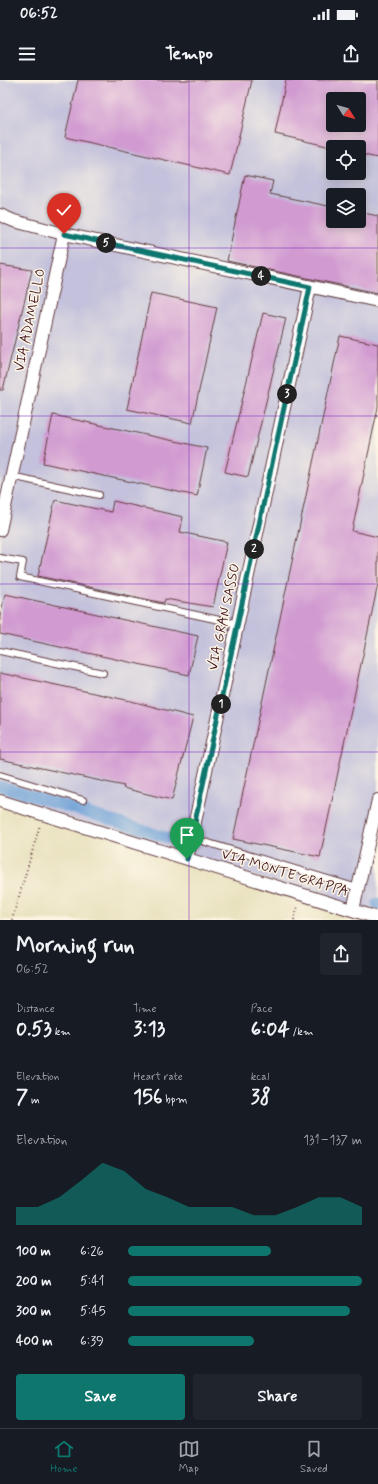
<!DOCTYPE html>
<meta charset="utf-8">
<style>
:root{--surface:#171b24;--page:#20242c;--text:#f1f3f6;--muted:#9ea1a6;--line:#363941;--accent:#0f766e}
body{margin:0;font-family:Mynerve,sans-serif;background:var(--page);color:var(--text);height:100vh;display:flex;flex-direction:column;font-size:15px;white-space:nowrap}
*{box-sizing:border-box;margin:0}
p{font-size:13px;color:var(--muted)}
.icon{flex:none;width:22px;height:22px;fill:none;stroke:currentColor;stroke-width:2;stroke-linecap:round;stroke-linejoin:round}
.map{position:relative;height:840px;overflow:hidden}
.side{display:flex;flex-direction:column;background:var(--surface);flex:1}
.side>*{flex:none}
.needle{width:26px;rotate:127deg}
.buttons{position:absolute;left:326px;top:12px;display:grid;gap:8px}
.buttons a{display:grid;place-items:center;width:40px;height:40px;border-radius:4px;background:var(--surface);box-shadow:0 2px 10px #0003;font-size:20px}
.pin{position:absolute;display:grid;place-items:center;width:34px;height:34px;color:#fff;margin:-41px -17px;border-radius:50% 50% 50% 0;rotate:-45deg;box-shadow:0 0 4px #0007}
.pin .icon{rotate:45deg}
.km{position:absolute;width:20px;height:20px;margin:-10px;border-radius:50%;background:#222;color:#fff;font-size:11px;line-height:20px;text-align:center}
.round{display:grid;place-items:center;flex:none;width:42px;height:42px;border-radius:4px;background:var(--page)}
.headline{display:flex;align-items:center;justify-content:space-between;height:68px;padding:0 16px}
h1{font-size:22px;font-weight:700;line-height:30px}
.figures{display:grid;grid-template-columns:repeat(3,1fr);gap:6px;height:68px;padding:4px 16px}
.figures div{display:grid;align-content:center}
.figures b{font-size:20px;font-weight:700}
.figures small{font-size:11px;font-weight:400}
.figures p{font-size:11px}
.chart{height:112px;padding:8px 16px}
.chart p{display:flex;justify-content:space-between}
.chart svg{width:100%;height:72px;margin-top:4px;fill:var(--accent);opacity:.7}
.button{display:flex;gap:8px;margin-top:auto;padding:8px 16px}
.button a{flex:1;height:46px;border-radius:4px;background:var(--accent);color:#fff;font-size:16px;font-weight:700;line-height:46px;text-align:center}
.button a+a{background:var(--page);color:var(--text)}
ul{padding:0 16px;list-style:none;font-size:13px}
li{display:grid;grid-template-columns:64px 48px 1fr;align-items:center;height:30px}
li i{height:10px;border-radius:5px;background:var(--accent)}
.status{display:flex;justify-content:space-between;align-items:center;height:28px;padding:0 20px;background:var(--surface);direction:ltr}
.status svg{height:11px;fill:currentColor}
header{display:flex;justify-content:space-between;align-items:center;height:52px;padding:0 16px;background:var(--surface);font-size:18px;font-weight:700}
.menu{display:flex;justify-content:space-around;align-items:center;height:56px;border-top:1px solid var(--line);background:var(--surface);font-size:11px;color:var(--muted)}
.menu a{display:grid;justify-items:center;gap:2px}
.menu .selected{color:var(--accent)}
.map>svg:first-child{display:block}
</style>
<div class="status"><b>06:52</b><svg viewBox="0 0 49 12"><path d="M0 12V9h3v3zM5 12V6h3v6zM10 12V3h3v9zM15 12V0h3v12zM26 1h20v11H26zM47 4h2v5h-2z"/></svg></div>
<header><svg class="icon" aria-label="menu" viewBox="0 0 24 24"><path d="M4 6h16M4 12h16M4 18h16"/></svg>Tempo<svg class="icon" aria-label="share" viewBox="0 0 24 24"><path d="M12 15V3M7 8l5-5 5 5M5 13v7h14v-7"/></svg></header>
<div class="map">
<svg width="378" height="840" viewBox="0 0 378 840">
<rect width="100%" height="100%" fill="#fcf5e5"/>
<filter id="ink" filterUnits="userSpaceOnUse"><feTurbulence type="fractalNoise" baseFrequency=".025" numOctaves="2"/><feDisplacementMap in="SourceGraphic" scale="8" xChannelSelector="R" yChannelSelector="G"/><feConvolveMatrix kernelMatrix="1 2 1 2 8 2 1 2 1" color-interpolation-filters="sRGB"/></filter>
<filter id="wash" filterUnits="userSpaceOnUse"><feTurbulence type="fractalNoise" baseFrequency=".012" numOctaves="4" result="noise"/><feDisplacementMap in="SourceGraphic" scale="16" xChannelSelector="R" yChannelSelector="G"/><feGaussianBlur stdDeviation="0.9" result="paint"/><feColorMatrix in="noise" values="0 0 0 0 0 0 0 0 0 0 0 0 0 0 0 0 0 1.4 0 .05"/><feComposite in="paint" operator="in"/></filter>
<g filter="url(#wash)">
<rect width="100%" height="100%" fill="#e8e1bd"/>
<path fill="#c3c1db" fill-rule="evenodd" d="M 0,0 L 378,0 L 378,835 L 0,717 ZM 333,19 L 359,19 L 359,45 L 333,45 ZM 333,67 L 359,67 L 359,93 L 333,93 ZM 333,115 L 359,115 L 359,141 L 333,141 Z"/>
<g fill="none" stroke-linecap="round" stroke-linejoin="round">
<path stroke="#6c9fd7" stroke-width="11" d="M 0,706 L 178,761
M 377,823 L 378,824"/>
</g>
<g id="blocks">
<path fill="#d19bd1" fill-rule="evenodd" d="M 78,0 L 252,0 L 230,95 L 65,57 Z
M 286,0 L 378,0 L 378,78 L 359,74 L 359,67 L 331,67 L 275,54 ZM 333,19 L 359,19 L 359,45 L 333,45 Z
M 245,95 L 273,101 L 270,114 L 333,127 L 333,141 L 359,141 L 359,132 L 378,136 L 378,213 L 227,181 Z
M 0,185 L 32,190 L 3,310 L 0,310 Z
M 151,213 L 217,227 L 192,343 L 127,329 Z
M 263,233 L 286,238 L 248,397 L 225,392 Z
M 340,256 L 378,264 L 378,327 L 352,451 L 378,457 L 378,504 L 320,777 L 233,759 Z
M 53,335 L 207,368 L 197,416 L 43,383 Z
M 55,420 L 111,432 L 113,421 L 183,437 L 180,452 L 227,462 L 213,527 L 165,519 L 164,523 L 38,496 Z
M 5,514 L 198,556 L 189,595 L 0,554 L 0,537 Z
M 0,593 L 131,621 L 193,637 L 172,720 L 123,708 L 124,706 L 0,679 Z"/>
</g>
</g>
<g filter="url(#ink)">
<use href="#blocks" fill-opacity="0" stroke="#623c41" stroke-width="1"/>
<g fill="none" stroke-linecap="round" stroke-linejoin="round">
<defs>
<path id="service" d="M 11,396 L 99,415
M 0,478 L 23,482 L 20,497 L 238,544
M 0,571 L 103,593
M 0,695 L 83,720
M 192,758 L 358,808"/>
<path id="minor" d="M 0,135 L 14,141 L 64,154 L 378,221
M 0,450 L 64,154
M 0,721 L 378,838
M 187,779 L 310,207
M 353,830 L 378,720"/>
</defs>
<use href="#service" stroke="#623c41" stroke-width="8"/>
<use href="#minor" stroke="#623c41" stroke-width="14"/>
<path stroke="#623c41" stroke-width="2" stroke-dasharray="1 3" stroke-linecap="butt" d="M 12,840 L 40,745
M 294,840 L 298,825"/>
<use href="#service" stroke="#fff" stroke-width="6"/>
<use href="#minor" stroke="#fff" stroke-width="12"/>
</g>
</g>
<g fill="none" stroke-linecap="round" stroke-linejoin="round" filter="url(#ink)">
<defs>
<path id="route" d="M 64,154 L 310,207 L 187,779"/>
</defs>
<use href="#route" stroke="#fff" stroke-width="8"/>
<use href="#route" stroke="#0f766e" stroke-width="5"/>
</g>
<path fill="none" stroke="#7b2cbf" stroke-width="1" stroke-opacity="0.55" d="M 189,0 L 189,840M 0,168 L 378,168M 0,336 L 378,336M 0,504 L 378,504M 0,672 L 378,672"/>
<g text-anchor="middle" dominant-baseline="central" stroke-width="3" stroke-linejoin="round" paint-order="stroke">
<g font-size="14" fill="#4a1f2b" stroke="#fcf5e5">
<text transform="translate(30 240) rotate(-78)">VIA ADAMELLO</text>
<text transform="translate(224 537) rotate(-78)">VIA GRAN SASSO</text>
<text transform="translate(285 793) rotate(17)">VIA MONTE GRAPPA</text>
</g>
</g>
</svg>
<div class="buttons">
<a><svg class="needle" viewBox="-14 -14 28 28"><path d="M0-13l5 13h-10z" fill="#e53935"/><path d="M0 13l5-13h-10z" fill="#9ea1a6"/></svg></a>
<a><svg class="icon" aria-label="locate" viewBox="0 0 24 24"><circle cx="12" cy="12" r="6"/><path d="M12 2v4M12 18v4M2 12h4M18 12h4"/></svg></a>
<a><svg class="icon" aria-label="layers" viewBox="0 0 24 24"><path d="M12 4l9 5-9 5-9-5zM3 14l9 5 9-5"/></svg></a>
</div>
<div class="pin" style="left:187px;top:779px;background:#1e9e55"><svg class="icon" aria-label="arrive" viewBox="0 0 24 24"><path d="M6 21V4h12l-3 4 3 4H6"/></svg></div>
<div class="pin" style="left:64px;top:154px;background:#d93025"><svg class="icon" aria-label="check" viewBox="0 0 24 24"><path d="M5 12l5 5 9-10"/></svg></div>
<b class="km" style="left:221px;top:624px">1</b>
<b class="km" style="left:254px;top:469px">2</b>
<b class="km" style="left:287px;top:314px">3</b>
<b class="km" style="left:261px;top:196px">4</b>
<b class="km" style="left:106px;top:163px">5</b>
</div>
<section class="side">
<div class="headline"><div><h1>Morning run</h1><p>06:52</p></div><a class="round"><svg class="icon" aria-label="share" viewBox="0 0 24 24"><path d="M12 15V3M7 8l5-5 5 5M5 13v7h14v-7"/></svg></a></div>
<div class="figures">
<div><p>Distance</p><b>0.53<small> km</small></b></div>
<div><p>Time</p><b>3:13</b></div>
<div><p>Pace</p><b>6:04<small> /km</small></b></div>
</div>
<div class="figures">
<div><p>Elevation</p><b>7<small> m</small></b></div>
<div><p>Heart rate</p><b>156<small> bpm</small></b></div>
<div><p>kcal</p><b>38</b></div>
</div>
<div class="chart"><p><span>Elevation</span>131–137 m</p>
<svg viewBox="0 0 160 44" preserveAspectRatio="none"><path d="M0 44V33L10 33L20 27L30 17L40 6L50 11L60 22L70 27L80 33L90 33L100 33L110 38L120 38L130 33L140 27L150 27L160 33V44z"/></svg>
</div>
<ul>
<li><b>100 m</b>6:26<i style="width:61%"></i></li>
<li><b>200 m</b>5:41<i style="width:100%"></i></li>
<li><b>300 m</b>5:45<i style="width:95%"></i></li>
<li><b>400 m</b>6:39<i style="width:54%"></i></li>
</ul>
<div class="button"><a>Save</a><a>Share</a></div>
</section>
<nav class="menu">
<a class="selected"><svg class="icon" aria-label="home" viewBox="0 0 24 24"><path d="M3 11l9-7 9 7M6 9v11h12V9"/></svg>Home</a>
<a><svg class="icon" aria-label="map" viewBox="0 0 24 24"><path d="M3 6l6-2 6 2 6-2v14l-6 2-6-2-6 2zM9 4v14M15 6v14"/></svg>Map</a>
<a><svg class="icon" aria-label="saved" viewBox="0 0 24 24"><path d="M7 4h10v16l-5-4-5 4z"/></svg>Saved</a>
</nav>
